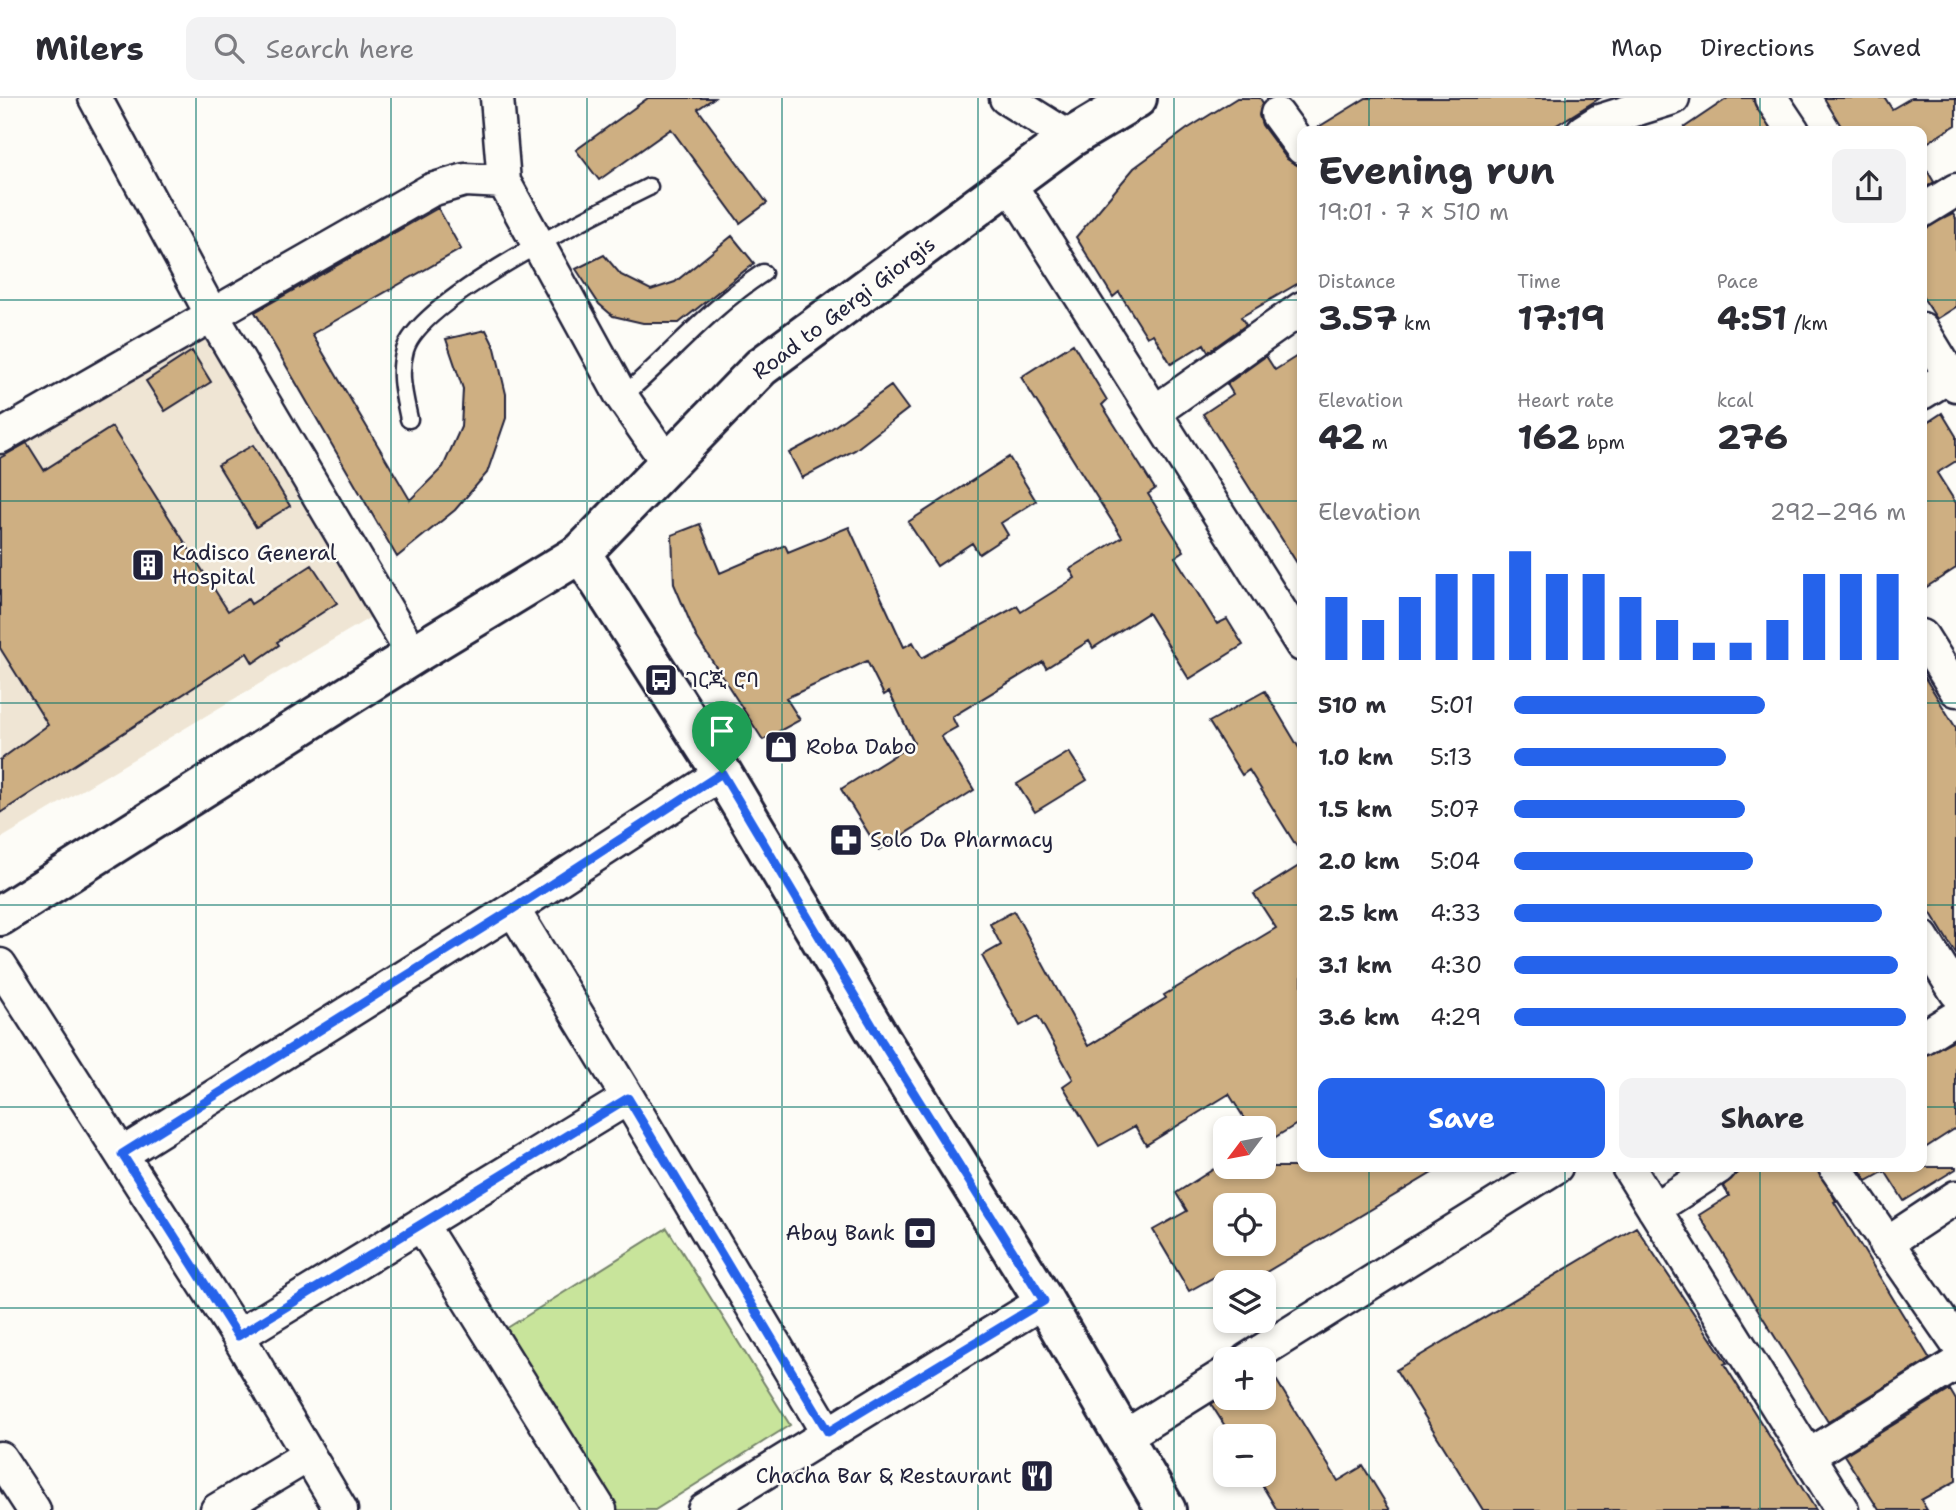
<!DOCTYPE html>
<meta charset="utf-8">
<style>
:root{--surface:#fff;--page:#f2f2f3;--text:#2b2b33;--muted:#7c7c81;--line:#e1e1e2;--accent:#2563eb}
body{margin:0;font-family:"Shantell Sans","Noto Sans Ethiopic",sans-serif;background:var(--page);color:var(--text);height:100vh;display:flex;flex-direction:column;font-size:26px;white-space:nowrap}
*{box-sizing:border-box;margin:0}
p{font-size:23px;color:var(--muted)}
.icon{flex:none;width:38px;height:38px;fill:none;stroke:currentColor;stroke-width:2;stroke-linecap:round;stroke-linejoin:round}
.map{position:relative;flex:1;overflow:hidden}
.drawer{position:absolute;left:1297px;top:28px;width:630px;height:1046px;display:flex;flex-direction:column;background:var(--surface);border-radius:14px;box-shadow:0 4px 10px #0003}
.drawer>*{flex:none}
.needle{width:46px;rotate:238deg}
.controls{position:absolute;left:1213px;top:1018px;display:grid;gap:14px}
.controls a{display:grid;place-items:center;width:63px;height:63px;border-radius:14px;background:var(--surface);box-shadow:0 4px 10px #0003;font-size:35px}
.pin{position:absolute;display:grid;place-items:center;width:60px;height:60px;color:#fff;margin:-72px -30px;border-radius:50% 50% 50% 0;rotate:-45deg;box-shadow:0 0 7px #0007}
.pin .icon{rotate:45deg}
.round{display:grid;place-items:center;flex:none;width:74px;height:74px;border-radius:14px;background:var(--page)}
.summary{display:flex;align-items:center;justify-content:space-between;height:119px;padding:0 21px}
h1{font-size:38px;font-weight:700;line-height:52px}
.figures{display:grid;grid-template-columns:repeat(3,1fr);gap:10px;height:119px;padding:7px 21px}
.figures div{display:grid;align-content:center}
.figures b{font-size:35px;font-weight:700}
.figures small{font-size:19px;font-weight:400}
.figures p{font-size:19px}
.chart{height:196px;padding:14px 21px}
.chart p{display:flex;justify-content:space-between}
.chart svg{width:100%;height:126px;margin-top:7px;stroke:var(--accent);stroke-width:6}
.primary-button{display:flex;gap:14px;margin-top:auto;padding:14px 21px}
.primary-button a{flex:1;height:80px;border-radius:14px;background:var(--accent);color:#fff;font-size:28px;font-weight:700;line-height:80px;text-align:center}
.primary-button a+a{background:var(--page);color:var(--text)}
ul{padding:0 21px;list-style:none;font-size:23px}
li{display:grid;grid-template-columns:112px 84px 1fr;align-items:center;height:52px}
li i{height:18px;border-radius:9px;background:var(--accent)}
header{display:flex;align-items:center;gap:42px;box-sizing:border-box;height:98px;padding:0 35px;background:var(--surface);border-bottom:2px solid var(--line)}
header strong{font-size:33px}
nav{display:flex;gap:38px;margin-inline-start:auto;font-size:24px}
.search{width:490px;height:63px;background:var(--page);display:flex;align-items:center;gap:18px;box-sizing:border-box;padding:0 24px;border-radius:14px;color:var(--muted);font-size:26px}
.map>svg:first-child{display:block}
</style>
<header>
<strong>Milers</strong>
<div class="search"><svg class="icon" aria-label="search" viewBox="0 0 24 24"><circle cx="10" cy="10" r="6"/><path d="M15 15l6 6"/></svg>Search here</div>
<nav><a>Map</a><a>Directions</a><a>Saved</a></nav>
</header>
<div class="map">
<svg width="1956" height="1412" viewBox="0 0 1956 1412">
<rect width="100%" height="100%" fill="#fdfcf7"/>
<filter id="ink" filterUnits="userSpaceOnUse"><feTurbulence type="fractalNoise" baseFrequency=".0143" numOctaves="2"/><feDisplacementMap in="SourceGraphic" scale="14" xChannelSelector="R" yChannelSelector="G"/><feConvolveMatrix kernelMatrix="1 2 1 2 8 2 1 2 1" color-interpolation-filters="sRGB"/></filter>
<g filter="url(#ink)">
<path fill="#efe5d4" d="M 201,234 L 371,519 L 0,741 L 0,354 Z"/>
<path fill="#c8e49b" stroke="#75836b" stroke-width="2" d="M 667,1130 L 790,1327 L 655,1412 L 617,1412 L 504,1232 Z"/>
<path fill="#ceaf82" stroke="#22223b" stroke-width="2" fill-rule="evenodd" d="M 648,0 L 714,0 L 698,11 L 767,105 L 740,125 L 671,31 L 599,82 L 576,52 Z
M 1237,0 L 1260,0 L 1263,5 L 1259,17 L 1262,27 L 1287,61 L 1302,70 L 1302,183 L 1241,219 L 1246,227 L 1208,254 L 1204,246 L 1171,266 L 1153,236 L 1147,239 L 1119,194 L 1113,199 L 1076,139 L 1134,70 L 1187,31 Z
M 1366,0 L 1600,0 L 1547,33 L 1312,33 Z
M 1728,0 L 1753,0 L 1771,33 L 1679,33 Z
M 1824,0 L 1885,0 L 1892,11 L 1911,0 L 1956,0 L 1956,27 L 1922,48 L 1922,33 L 1844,33 Z
M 1922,64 L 1934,84 L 1922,92 Z
M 438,110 L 461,151 L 312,236 L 410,402 L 443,369 L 461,329 L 463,291 L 446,241 L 486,232 L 495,250 L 506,296 L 506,320 L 487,375 L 455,412 L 397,459 L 255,214 Z
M 1953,116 L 1956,121 L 1956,209 L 1937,221 L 1922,198 L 1922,131 Z
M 732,138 L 754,165 L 679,225 L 643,225 L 613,218 L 599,206 L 576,171 L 604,157 L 621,177 L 651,192 L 675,184 Z
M 1073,246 L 1107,302 L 1102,307 L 1155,391 L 1148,396 L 1184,453 L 1175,459 L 1217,526 L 1227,521 L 1243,547 L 1189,581 L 1148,515 L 1093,550 L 1089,543 L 1046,570 L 1043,564 L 952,619 L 957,629 L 941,638 L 974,692 L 879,752 L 841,691 L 914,645 L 889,594 L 884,597 L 867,563 L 786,600 L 800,622 L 763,642 L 696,538 L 674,486 L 672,437 L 700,426 L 720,475 L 785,447 L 788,454 L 849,429 L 904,549 L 913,544 L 922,560 L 1017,508 L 1021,514 L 1075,480 L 1070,471 L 1122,439 L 1021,279 Z
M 192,253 L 211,284 L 165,313 L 146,283 Z
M 1302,255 L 1302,473 L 1203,316 L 1233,296 L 1227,286 L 1266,258 L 1275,272 Z
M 891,288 L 908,311 L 855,352 L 802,380 L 789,355 L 821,338 Z
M 1942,315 L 1956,338 L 1956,363 L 1937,375 L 1956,405 L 1956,470 L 1922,492 L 1922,328 Z
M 112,329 L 228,513 L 248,501 L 251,506 L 312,467 L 337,505 L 277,544 L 279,547 L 253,565 L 247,555 L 0,715 L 0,662 L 48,627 L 0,550 L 0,360 L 27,345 L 44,372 Z
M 253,347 L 290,408 L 256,429 L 218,367 Z
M 1009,359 L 1036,403 L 1001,425 L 1008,437 L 979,456 L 972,445 L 937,468 L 908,424 Z
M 1922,575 L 1956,630 L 1956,856 L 1922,801 Z
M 1265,593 L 1302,655 L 1302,757 L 1249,672 L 1242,677 L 1209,624 Z
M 1069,654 L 1087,682 L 1035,714 L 1017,686 Z
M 1302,766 L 1302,1023 L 1264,1046 L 1264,1031 L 1251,1031 L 1229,996 L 1146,1047 L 1135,1028 L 1099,1048 L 1063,988 L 1073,981 L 1038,918 L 1020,928 L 982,858 L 1001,847 L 990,826 L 1014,813 L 1088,948 L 1166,900 L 1164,897 L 1276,830 L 1254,796 Z
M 1956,941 L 1956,1030 L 1922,1052 L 1922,958 Z
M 1217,1069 L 1442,1069 L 1248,1185 L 1233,1185 L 1225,1173 L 1189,1193 L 1153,1132 L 1187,1113 L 1176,1095 ZM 1225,1108 L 1264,1108 L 1264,1146 L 1225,1146 Z
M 1744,1069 L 1817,1069 L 1836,1103 L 1834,1104 L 1930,1261 L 1828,1324 L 1699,1117 L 1729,1098 L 1723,1088 Z
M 1858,1069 L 1956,1069 L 1956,1071 L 1904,1103 L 1885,1073 L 1867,1083 Z
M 1636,1129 L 1727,1265 L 1724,1266 L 1816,1412 L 1483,1412 L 1396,1272 Z
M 1269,1270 L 1338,1383 L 1363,1368 L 1390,1412 L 1277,1412 L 1256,1377 L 1264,1377 L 1264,1339 L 1232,1339 L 1211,1306 L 1225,1298 L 1225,1300 L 1264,1300 L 1264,1273 Z
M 1950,1292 L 1956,1302 L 1956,1383 L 1921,1402 L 1927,1412 L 1879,1412 L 1844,1357 Z"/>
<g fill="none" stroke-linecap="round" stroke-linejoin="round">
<defs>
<path id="service" d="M 622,299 C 671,257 708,211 763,175
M 409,321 C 404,297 398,276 405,252 C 420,201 598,114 649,89"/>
<path id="minor" d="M 95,0 L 212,217 L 431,92 L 465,82 L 504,84
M 497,0 L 504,84 L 622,299 L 667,364
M 1006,0 L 1070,40
M 1771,0 L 1793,33
M 1277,16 L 1302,50
M 1583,33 L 1599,23 L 1673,0
M 1009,85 L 1302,547
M 1922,113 L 1956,92
M 1922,231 L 1956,287
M 1922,295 L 1956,274
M 1156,313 L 1302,210
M 0,339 L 212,217 L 413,557
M 1922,538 L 1956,592
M 1922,839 L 1956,894
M 0,867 L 238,1238 L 341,1412
M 1922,940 L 1956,919
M 628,1000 L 827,1334
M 122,1056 L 513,811 L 722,675
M 1628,1069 L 1842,1412
M 1835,1069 L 1956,1244
M 1654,1111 L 1719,1069
M 421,1126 L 600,1412
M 1885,1146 L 1956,1099
M 238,1238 L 628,1000 L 513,811
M 1247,1262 L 1556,1069
M 1124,1339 L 1225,1276
M 1808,1358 L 1956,1266
M 0,1360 L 34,1412
M 217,1412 L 307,1358
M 704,1412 L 1044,1203"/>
<path id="secondary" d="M 581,455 L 761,269 L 1070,40 L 1137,0"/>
<path id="primary" d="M 0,818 L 413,557 L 581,455 L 722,675 L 882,944 L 1044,1203 L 1166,1412"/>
</defs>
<use href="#service" stroke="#22223b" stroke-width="21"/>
<use href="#minor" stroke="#22223b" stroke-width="37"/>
<use href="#secondary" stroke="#22223b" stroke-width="44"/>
<use href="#primary" stroke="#22223b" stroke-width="44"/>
<use href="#service" stroke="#fdfcf7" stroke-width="16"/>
<use href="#minor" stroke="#fdfcf7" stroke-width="32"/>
<use href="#secondary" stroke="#fdfcf7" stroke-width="38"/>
<use href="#primary" stroke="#fdfcf7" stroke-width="38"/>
</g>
</g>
<g fill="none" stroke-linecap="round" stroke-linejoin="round" filter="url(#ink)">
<defs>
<path id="route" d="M 722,675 L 882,944 L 1044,1203 L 828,1334 L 628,1000 L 238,1238 L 122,1056 L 513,811 Z"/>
</defs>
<use href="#route" stroke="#fff" stroke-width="14"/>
<use href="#route" stroke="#2563eb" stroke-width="9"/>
</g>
<path fill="none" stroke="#0f766e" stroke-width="2" stroke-opacity="0.55" d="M 196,0 L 196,1412M 391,0 L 391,1412M 587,0 L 587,1412M 782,0 L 782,1412M 978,0 L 978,1412M 1174,0 L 1174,1412M 1369,0 L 1369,33M 1565,0 L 1565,33M 1760,0 L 1760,33M 0,202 L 1302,202M 1922,202 L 1956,202M 0,403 L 1302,403M 1922,403 L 1956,403M 0,605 L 1302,605M 1922,605 L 1956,605M 0,807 L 1302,807M 1922,807 L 1956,807M 0,1009 L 1302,1009M 1922,1009 L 1956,1009M 1369,1069 L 1369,1412M 1565,1069 L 1565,1412M 1760,1069 L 1760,1412M 0,1210 L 1225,1210M 1264,1210 L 1956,1210"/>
<defs>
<symbol id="building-square" viewBox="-11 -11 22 22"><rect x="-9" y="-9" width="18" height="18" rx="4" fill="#22223b" stroke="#fdfcf7"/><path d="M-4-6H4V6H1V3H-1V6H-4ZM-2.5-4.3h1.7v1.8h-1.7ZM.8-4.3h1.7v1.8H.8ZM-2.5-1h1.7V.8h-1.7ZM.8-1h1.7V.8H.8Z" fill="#fff"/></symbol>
<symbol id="bus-square" viewBox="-11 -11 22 22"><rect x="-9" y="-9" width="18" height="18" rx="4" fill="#22223b" stroke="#fdfcf7"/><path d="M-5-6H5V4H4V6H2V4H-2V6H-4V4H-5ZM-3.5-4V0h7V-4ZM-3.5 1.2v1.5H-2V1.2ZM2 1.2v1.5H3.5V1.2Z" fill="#fff"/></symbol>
<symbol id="shop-square" viewBox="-11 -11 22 22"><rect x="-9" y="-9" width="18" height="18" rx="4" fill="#22223b" stroke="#fdfcf7"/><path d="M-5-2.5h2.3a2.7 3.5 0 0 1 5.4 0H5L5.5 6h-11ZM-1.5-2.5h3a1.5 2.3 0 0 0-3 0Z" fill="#fff"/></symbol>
<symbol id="pharmacy-square" viewBox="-11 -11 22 22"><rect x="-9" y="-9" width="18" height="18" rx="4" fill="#22223b" stroke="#fdfcf7"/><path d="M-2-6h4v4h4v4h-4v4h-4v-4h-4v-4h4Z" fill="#fff"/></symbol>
<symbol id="bank-square" viewBox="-11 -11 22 22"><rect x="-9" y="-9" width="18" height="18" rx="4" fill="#22223b" stroke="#fdfcf7"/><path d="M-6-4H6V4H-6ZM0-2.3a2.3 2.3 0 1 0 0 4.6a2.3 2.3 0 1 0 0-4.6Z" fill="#fff"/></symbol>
<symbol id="restaurant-square" viewBox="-11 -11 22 22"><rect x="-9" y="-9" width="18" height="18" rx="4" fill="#22223b" stroke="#fdfcf7"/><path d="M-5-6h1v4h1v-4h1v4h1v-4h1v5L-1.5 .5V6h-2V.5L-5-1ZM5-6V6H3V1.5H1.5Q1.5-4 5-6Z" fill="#fff"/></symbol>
</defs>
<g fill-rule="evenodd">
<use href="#building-square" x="129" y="448" width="38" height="38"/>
<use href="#bus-square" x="642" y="563" width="38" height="38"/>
<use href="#shop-square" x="762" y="630" width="38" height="38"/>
<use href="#pharmacy-square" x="827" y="723" width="38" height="38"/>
<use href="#bank-square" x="901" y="1116" width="38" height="38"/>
<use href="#restaurant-square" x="1018" y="1359" width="38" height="38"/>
</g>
<g text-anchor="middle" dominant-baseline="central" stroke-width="5" stroke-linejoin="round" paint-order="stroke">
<g font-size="21" fill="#22223b" stroke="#fdfcf7">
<text transform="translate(844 210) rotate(-37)">Road to Gergi Giorgis</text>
</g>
<g font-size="21" fill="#22223b" stroke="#fdfcf7" text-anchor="start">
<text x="172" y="455">Kadisco General<tspan x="172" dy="24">Hospital</tspan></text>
<text x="686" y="582">ገርጂ ሮባ</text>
<text x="806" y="649">Roba Dabo</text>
<text x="870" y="742">Solo Da Pharmacy</text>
<text x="895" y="1135" text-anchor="end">Abay Bank</text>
<text x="1012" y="1378" text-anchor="end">Chacha Bar &amp; Restaurant</text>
</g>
</g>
</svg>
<div class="controls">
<a><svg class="needle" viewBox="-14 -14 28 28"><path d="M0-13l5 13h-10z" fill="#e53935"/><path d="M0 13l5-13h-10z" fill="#7c7c81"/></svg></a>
<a><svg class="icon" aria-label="locate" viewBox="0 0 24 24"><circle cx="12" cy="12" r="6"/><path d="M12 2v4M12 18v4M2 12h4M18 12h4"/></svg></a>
<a><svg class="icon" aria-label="layers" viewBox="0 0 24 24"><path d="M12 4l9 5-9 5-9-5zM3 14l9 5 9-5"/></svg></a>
<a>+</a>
<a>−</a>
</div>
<div class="pin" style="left:722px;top:675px;background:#1e9e55"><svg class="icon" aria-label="arrive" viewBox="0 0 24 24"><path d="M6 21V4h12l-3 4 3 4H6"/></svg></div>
<section class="drawer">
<div class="summary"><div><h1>Evening run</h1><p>19:01 · 7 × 510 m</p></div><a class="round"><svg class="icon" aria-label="share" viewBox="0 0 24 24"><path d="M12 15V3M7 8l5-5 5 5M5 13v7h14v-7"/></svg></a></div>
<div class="figures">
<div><p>Distance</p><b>3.57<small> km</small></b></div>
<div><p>Time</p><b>17:19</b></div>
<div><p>Pace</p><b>4:51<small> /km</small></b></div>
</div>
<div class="figures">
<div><p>Elevation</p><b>42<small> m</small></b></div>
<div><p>Heart rate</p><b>162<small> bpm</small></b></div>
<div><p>kcal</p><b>276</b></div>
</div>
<div class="chart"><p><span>Elevation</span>292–296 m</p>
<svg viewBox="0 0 160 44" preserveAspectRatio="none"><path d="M5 44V22M15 44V30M25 44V22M35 44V14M45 44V14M55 44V6M65 44V14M75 44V14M85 44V22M95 44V30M105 44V38M115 44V38M125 44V30M135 44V14M145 44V14M155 44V14"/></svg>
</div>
<ul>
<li><b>510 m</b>5:01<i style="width:64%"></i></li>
<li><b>1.0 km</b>5:13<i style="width:54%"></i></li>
<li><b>1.5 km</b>5:07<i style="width:59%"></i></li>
<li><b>2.0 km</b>5:04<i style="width:61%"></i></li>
<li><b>2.5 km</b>4:33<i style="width:94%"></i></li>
<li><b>3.1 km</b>4:30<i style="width:98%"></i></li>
<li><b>3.6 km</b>4:29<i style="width:100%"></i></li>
</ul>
<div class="primary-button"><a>Save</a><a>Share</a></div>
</section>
</div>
